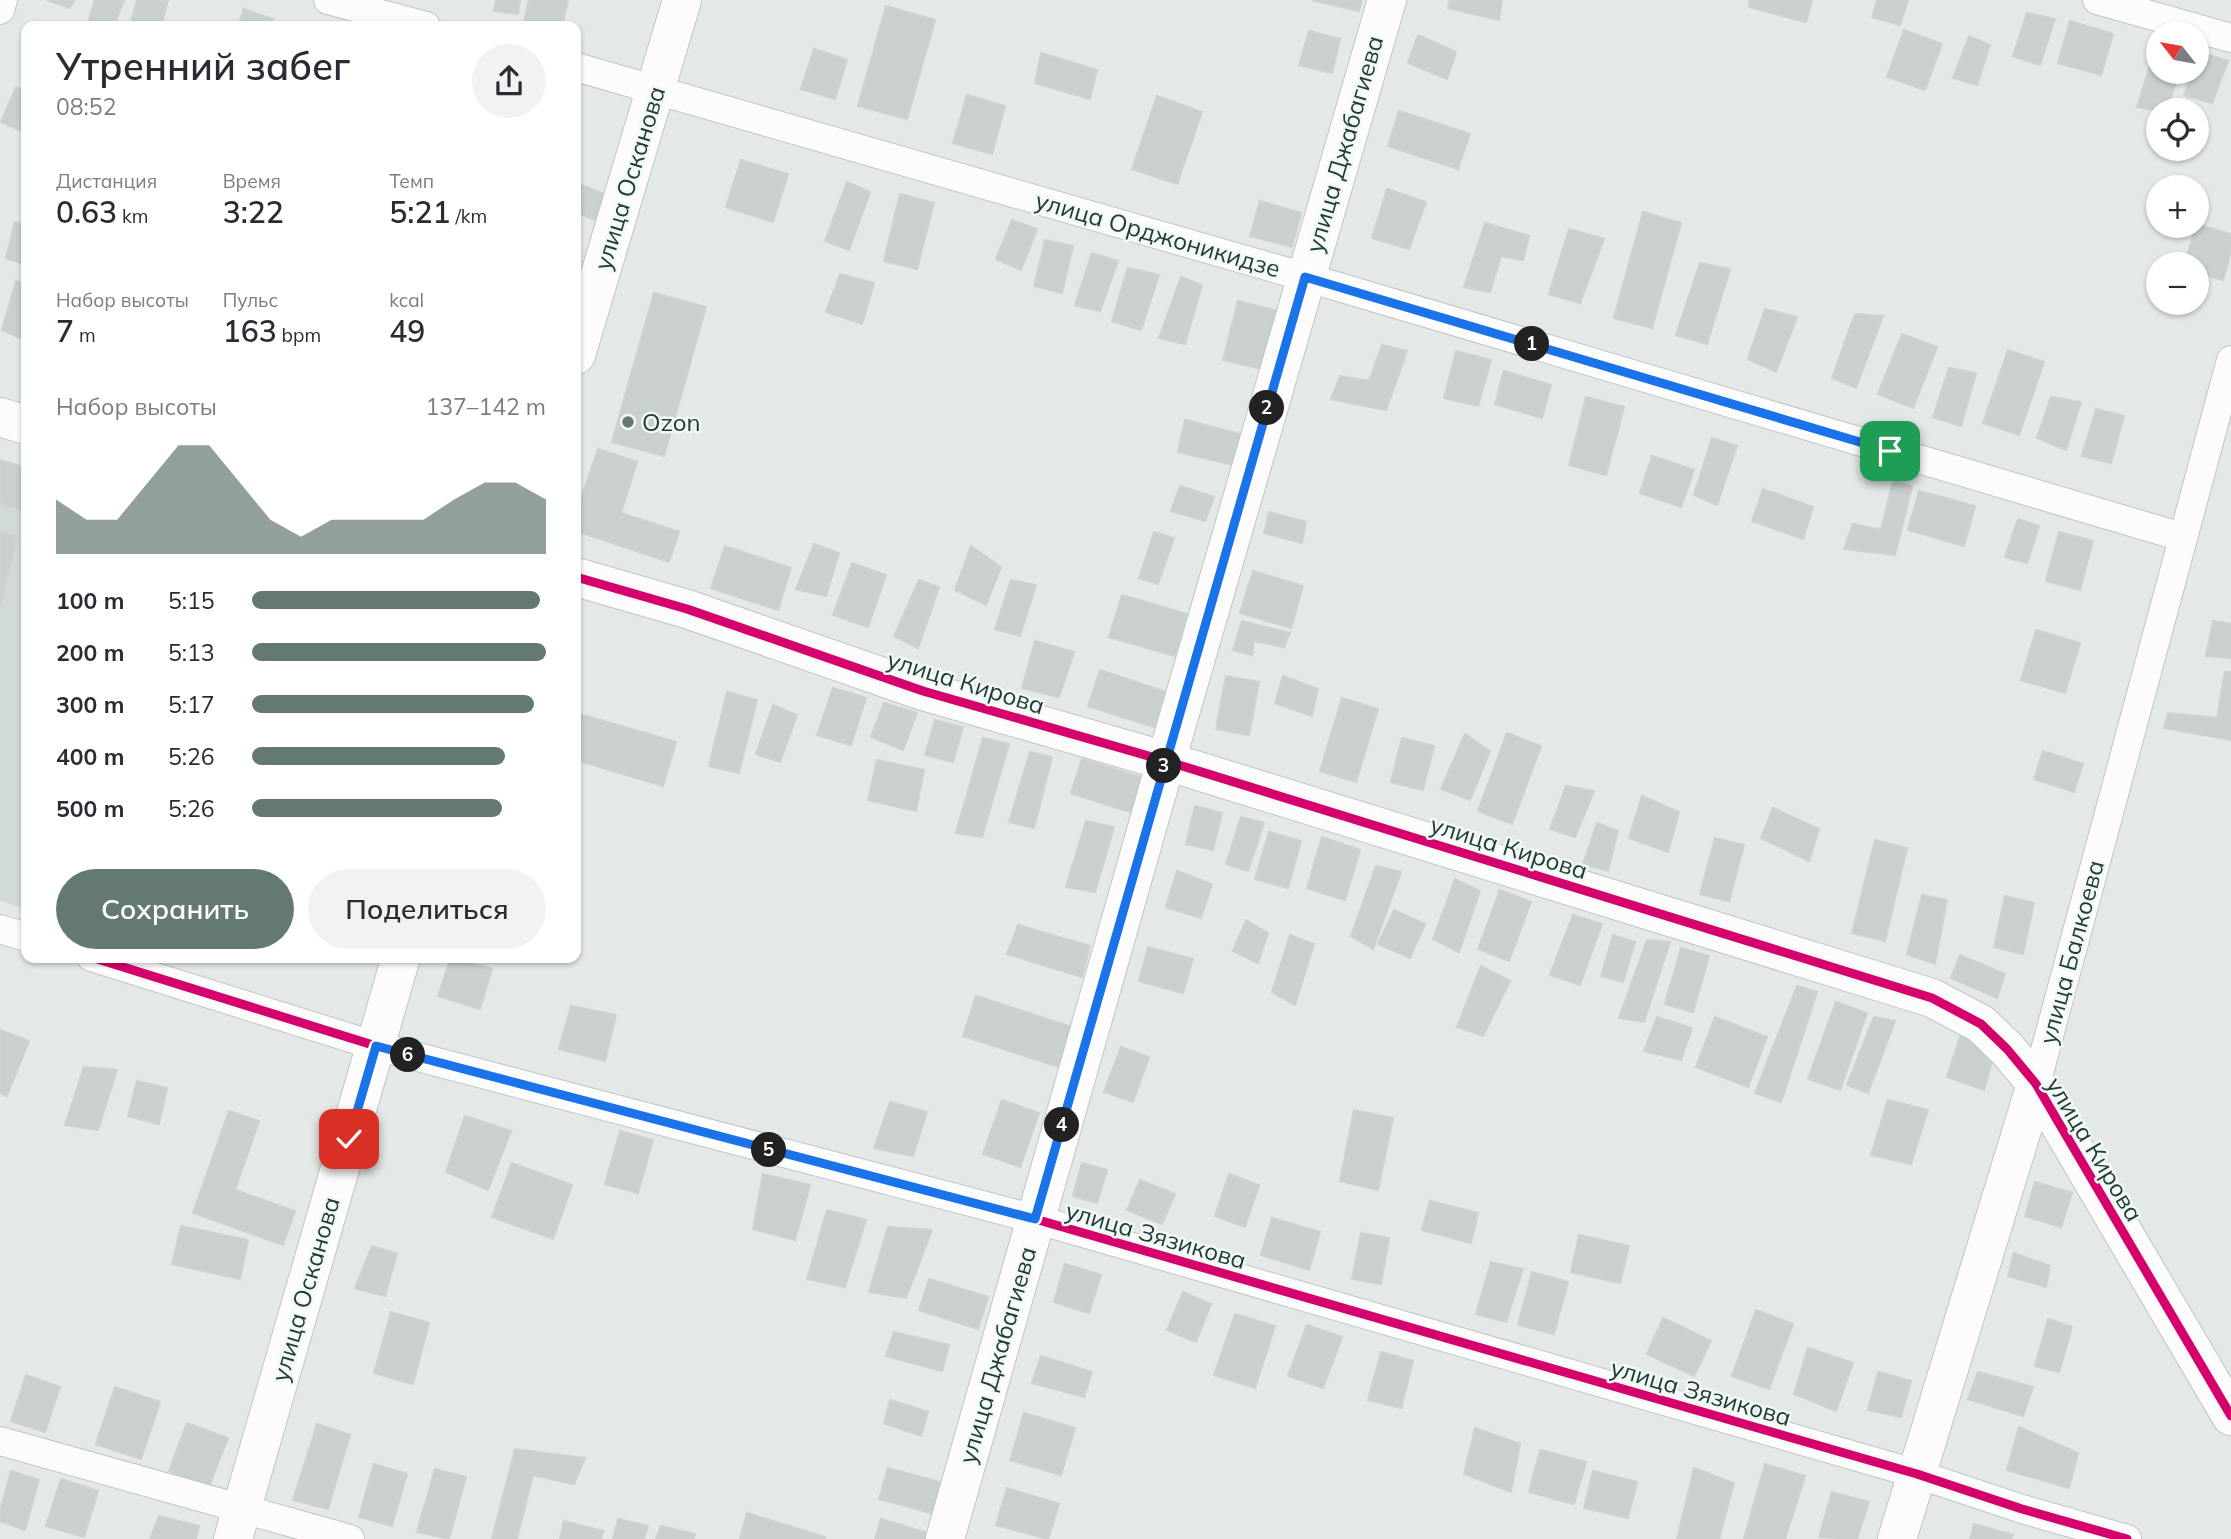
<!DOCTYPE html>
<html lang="ru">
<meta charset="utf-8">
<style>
:root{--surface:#fff;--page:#f2f2f3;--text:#2b2b33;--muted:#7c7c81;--accent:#657974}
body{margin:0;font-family:Mulish,sans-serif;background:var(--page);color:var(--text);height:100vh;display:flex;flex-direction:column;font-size:26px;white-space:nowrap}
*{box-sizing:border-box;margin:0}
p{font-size:23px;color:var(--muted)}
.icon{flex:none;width:38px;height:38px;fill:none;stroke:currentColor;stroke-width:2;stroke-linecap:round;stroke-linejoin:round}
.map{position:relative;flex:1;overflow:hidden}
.sheet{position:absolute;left:21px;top:21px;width:560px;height:942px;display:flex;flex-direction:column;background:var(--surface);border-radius:14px;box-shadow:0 2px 5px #0004}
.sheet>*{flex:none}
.needle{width:46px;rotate:301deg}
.buttons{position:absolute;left:2146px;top:21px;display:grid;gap:14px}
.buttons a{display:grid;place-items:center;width:63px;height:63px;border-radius:50%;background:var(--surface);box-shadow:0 2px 5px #0004;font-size:35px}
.pin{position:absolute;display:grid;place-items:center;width:60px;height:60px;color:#fff;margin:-30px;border-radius:14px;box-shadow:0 4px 10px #0006}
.km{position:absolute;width:35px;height:35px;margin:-18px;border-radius:50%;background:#222;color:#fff;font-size:19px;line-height:35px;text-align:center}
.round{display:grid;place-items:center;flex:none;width:74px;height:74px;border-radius:37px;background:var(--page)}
.overview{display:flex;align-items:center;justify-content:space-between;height:119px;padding:0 35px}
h1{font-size:38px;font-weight:600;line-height:52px}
.figures{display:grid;grid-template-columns:repeat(3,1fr);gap:10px;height:119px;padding:7px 35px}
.figures div{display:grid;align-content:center}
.figures b{font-size:30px;font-weight:600}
.figures small{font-size:19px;font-weight:400}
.figures p{font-size:19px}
.chart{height:196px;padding:14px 35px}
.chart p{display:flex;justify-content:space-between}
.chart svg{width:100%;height:126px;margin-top:7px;fill:var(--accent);opacity:.7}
.primary-button{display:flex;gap:14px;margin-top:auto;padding:14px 35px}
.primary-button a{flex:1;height:80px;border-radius:42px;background:var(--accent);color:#fff;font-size:28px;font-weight:600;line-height:80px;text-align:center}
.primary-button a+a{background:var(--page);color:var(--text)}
ul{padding:0 35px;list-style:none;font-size:23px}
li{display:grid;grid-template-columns:112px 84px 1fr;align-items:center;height:52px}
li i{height:18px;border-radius:9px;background:var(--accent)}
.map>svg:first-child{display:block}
</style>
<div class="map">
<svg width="2231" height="1539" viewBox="0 0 2231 1539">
<rect width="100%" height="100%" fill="#e4e9e7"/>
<path fill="#d1dad7" d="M 0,462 L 26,470 L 26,909 L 0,901 Z"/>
<path fill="#cad0ce" stroke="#ccd2d0" stroke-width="2" d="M 47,0 L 74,0 L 70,8 Z
M 95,0 L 124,0 L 114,26 L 87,26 Z
M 137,0 L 168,0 L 161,26 L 130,26 Z
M 496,0 L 520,0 L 518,14 L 494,11 Z
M 529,0 L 568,0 L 562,26 L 544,26 L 524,22 Z
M 1311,0 L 1362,0 L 1359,11 Z
M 1450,0 L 1502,0 L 1499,20 L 1448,8 Z
M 1750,0 L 1812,0 L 1806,22 L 1749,7 Z
M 1877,0 L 1908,0 L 1900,25 L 1872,17 Z
M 886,6 L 935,20 L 907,119 L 858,106 Z
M 244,9 L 273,19 L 271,26 L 238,26 Z
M 2027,13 L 2055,19 L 2040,65 L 2013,56 Z
M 2070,21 L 2113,34 L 2101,75 L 2058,63 Z
M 1904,30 L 1942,44 L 1925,90 L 1887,77 Z
M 1309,31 L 1340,39 L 1332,73 L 1299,65 Z
M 1418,35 L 1456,52 L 1447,79 L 1408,63 Z
M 1969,36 L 1990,45 L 1977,85 L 1953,78 Z
M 2158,41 L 2158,72 L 2179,72 L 2167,110 L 2158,111 L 2137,107 Z
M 814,49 L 847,60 L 835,99 L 801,89 Z
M 2200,52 L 2228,61 L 2212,103 L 2184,95 L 2193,72 L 2196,72 Z
M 1041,53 L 1097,70 L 1090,99 L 1035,83 Z
M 16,87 L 26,92 L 26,133 L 1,122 Z
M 967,95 L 1005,106 L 992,154 L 953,143 Z
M 1157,96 L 1202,112 L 1177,184 L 1132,169 Z
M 1399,111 L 1470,134 L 1458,169 L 1388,146 Z
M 741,160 L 788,174 L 773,222 L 726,207 Z
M 847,182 L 870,192 L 849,250 L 825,241 Z
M 576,183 L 607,195 L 597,221 L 576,212 Z
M 1387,189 L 1426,202 L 1409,249 L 1372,238 Z
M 900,194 L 934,203 L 917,269 L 884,261 Z
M 1260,201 L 1301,213 L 1292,247 L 1250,236 Z
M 1643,212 L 1681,223 L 1652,328 L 1614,318 Z
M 1012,220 L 1037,229 L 1021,270 L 996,259 Z
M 15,222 L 26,226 L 26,265 L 6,258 Z
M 1485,223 L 1529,236 L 1523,260 L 1501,256 L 1490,292 L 1464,287 Z
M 2196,224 L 2231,234 L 2231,250 L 2223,280 L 2196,272 L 2196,264 L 2185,264 Z
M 1569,229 L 1604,239 L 1580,303 L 1549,294 Z
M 1045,240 L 1073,246 L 1062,293 L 1034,286 Z
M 1092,253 L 1118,261 L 1100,311 L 1075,305 Z
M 1700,263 L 1730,269 L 1707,344 L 1676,335 Z
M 1128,268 L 1159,275 L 1141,330 L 1112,321 Z
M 840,274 L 874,283 L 862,324 L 826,312 Z
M 1181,277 L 1202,285 L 1185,344 L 1159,338 Z
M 16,281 L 26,285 L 26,341 L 2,330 Z
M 654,293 L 706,307 L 664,456 L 612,442 Z
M 1238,301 L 1281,312 L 1266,370 L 1223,360 Z
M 1765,309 L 1797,317 L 1776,372 L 1748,359 Z
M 1855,314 L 1883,316 L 1856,388 L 1832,378 Z
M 1902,334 L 1937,347 L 1913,408 L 1878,394 Z
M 1382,345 L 1407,351 L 1386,410 L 1331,399 L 1340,376 L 1369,381 Z
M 2008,350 L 2044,362 L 2019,435 L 1983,423 Z
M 1456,351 L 1491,360 L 1478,406 L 1444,398 Z
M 1949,368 L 1976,373 L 1961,426 L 1933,417 Z
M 1504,371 L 1551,385 L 1542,418 L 1495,404 Z
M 1586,397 L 1624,407 L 1606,475 L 1569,465 Z
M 2051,397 L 2081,402 L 2066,450 L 2037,438 Z
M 2096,409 L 2124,416 L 2111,463 L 2082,456 Z
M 1185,420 L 1240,434 L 1233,465 L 1178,452 Z
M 1712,438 L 1737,446 L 1717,505 L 1694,495 Z
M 598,449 L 637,462 L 621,513 L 679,532 L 669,562 L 576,531 L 576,514 Z
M 1652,456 L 1694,470 L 1681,507 L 1640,493 Z
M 0,460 L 26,468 L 26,511 L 0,503 Z
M 1893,481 L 1912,486 L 1895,555 L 1844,549 L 1853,524 L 1881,530 Z
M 1180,486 L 1214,497 L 1205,521 L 1171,511 Z
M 1763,489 L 1813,507 L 1803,539 L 1752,521 Z
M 1919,491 L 1975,506 L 1964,546 L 1908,530 Z
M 1269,512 L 1306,522 L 1302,543 L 1264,533 Z
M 2018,519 L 2039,526 L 2027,563 L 2005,557 Z
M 0,532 L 17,537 L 0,606 Z
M 1154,532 L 1174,538 L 1158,584 L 1139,578 Z
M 2059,532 L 2093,541 L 2080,590 L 2046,581 Z
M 814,544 L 839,553 L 826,596 L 796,589 Z
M 725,546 L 791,568 L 778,610 L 711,588 Z
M 971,546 L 1001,567 L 986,605 L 955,590 Z
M 852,563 L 886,575 L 868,627 L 833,615 Z
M 1253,571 L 1303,586 L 1291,628 L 1240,613 Z
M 919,580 L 939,587 L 918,648 L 894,636 Z
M 1011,580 L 1036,585 L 1020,636 L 995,629 Z
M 1122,595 L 1187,614 L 1175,656 L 1109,637 Z
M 1242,621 L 1290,633 L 1284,647 L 1254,641 L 1252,655 L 1233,650 Z
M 2213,621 L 2231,624 L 2231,658 L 2206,656 Z
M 2036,630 L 2080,643 L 2065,693 L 2021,680 Z
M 1035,641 L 1074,652 L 1059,697 L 1022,688 Z
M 1100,670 L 1166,692 L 1154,727 L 1088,706 Z
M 2225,672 L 2231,672 L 2231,740 L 2164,728 L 2168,713 L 2217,718 Z
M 1226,676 L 1259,682 L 1249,735 L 1216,729 Z
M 1283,676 L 1318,689 L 1312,716 L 1275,703 Z
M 833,688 L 866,698 L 851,745 L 817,735 Z
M 727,692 L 757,700 L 739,773 L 709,766 Z
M 1342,698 L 1378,709 L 1356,782 L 1320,771 Z
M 884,703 L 917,713 L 903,750 L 871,737 Z
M 773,705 L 797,715 L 780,762 L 756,754 Z
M 576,713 L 676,742 L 663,786 L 576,760 Z
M 935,720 L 963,727 L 953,762 L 925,755 Z
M 1507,733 L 1541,746 L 1512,824 L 1478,811 Z
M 1465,734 L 1490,751 L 1470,800 L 1441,789 Z
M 983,738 L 1009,744 L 982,837 L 956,833 Z
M 1402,738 L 1434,746 L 1423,790 L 1391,782 Z
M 2043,751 L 2083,764 L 2074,792 L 2034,779 Z
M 1030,752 L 1052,757 L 1034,828 L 1009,822 Z
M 1082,759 L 1144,778 L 1133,813 L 1071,793 Z
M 877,760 L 924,770 L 916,811 L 868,800 Z
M 1566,786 L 1594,791 L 1575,837 L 1550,829 Z
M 1642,796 L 1679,812 L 1668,852 L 1629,838 Z
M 1195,806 L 1222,813 L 1213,850 L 1186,844 Z
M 1773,808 L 1819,829 L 1809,861 L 1761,838 Z
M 1241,817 L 1264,823 L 1248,871 L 1226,864 Z
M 1086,821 L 1114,827 L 1095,892 L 1066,887 Z
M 1597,823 L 1618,831 L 1608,871 L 1583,864 Z
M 1269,832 L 1301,841 L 1288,888 L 1255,879 Z
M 1322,837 L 1360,850 L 1345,900 L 1307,888 Z
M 1715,838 L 1744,845 L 1729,901 L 1700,894 Z
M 1875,840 L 1907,848 L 1885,941 L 1852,933 Z
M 1376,866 L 1401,872 L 1373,949 L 1351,936 Z
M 1177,871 L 1212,884 L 1201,918 L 1166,907 Z
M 1455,879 L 1480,891 L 1459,952 L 1433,939 Z
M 1500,890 L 1531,902 L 1509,961 L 1478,949 Z
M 1922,895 L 1947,900 L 1935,964 L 1907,954 Z
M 2005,896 L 2034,903 L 2023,954 L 1994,947 Z
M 1394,910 L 1425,924 L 1410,958 L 1378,944 Z
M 1573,915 L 1602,924 L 1580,985 L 1550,975 Z
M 1246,920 L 1268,933 L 1258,963 L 1233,951 Z
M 1018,925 L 1090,946 L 1082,977 L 1007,954 Z
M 1290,935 L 1314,944 L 1295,1005 L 1272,992 Z
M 1613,935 L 1635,942 L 1623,982 L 1601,976 Z
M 1647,940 L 1670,942 L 1644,1022 L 1619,1018 Z
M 1148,947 L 1193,959 L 1183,993 L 1139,981 Z
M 1681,948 L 1709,956 L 1693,1012 L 1665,1004 Z
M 1960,955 L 2005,974 L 1997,998 L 1951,978 Z
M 451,957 L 492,969 L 480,1009 L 438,996 Z
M 1481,966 L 1510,981 L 1483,1036 L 1457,1027 Z
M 1797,986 L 1817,992 L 1781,1102 L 1755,1093 Z
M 976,996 L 1072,1027 L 1059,1067 L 963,1036 Z
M 1836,1002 L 1867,1013 L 1840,1090 L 1808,1079 Z
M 571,1006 L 616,1015 L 605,1061 L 559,1049 Z
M 1657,1017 L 1692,1028 L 1681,1060 L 1644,1051 Z
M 1715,1017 L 1767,1037 L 1748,1087 L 1696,1067 Z
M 1874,1017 L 1895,1021 L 1868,1093 L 1847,1085 Z
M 0,1030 L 29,1041 L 7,1096 L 0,1093 Z
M 1961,1034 L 1995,1051 L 1984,1090 L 1947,1077 Z
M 1121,1047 L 1149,1057 L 1133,1102 L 1104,1092 Z
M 84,1067 L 117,1070 L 98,1130 L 65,1125 Z
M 137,1081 L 167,1088 L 159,1124 L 128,1116 Z
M 1002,1100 L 1039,1113 L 1020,1167 L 983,1154 Z
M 1888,1100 L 1928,1110 L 1911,1164 L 1871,1155 Z
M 890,1102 L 927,1112 L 913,1156 L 874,1148 Z
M 1354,1110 L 1393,1118 L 1378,1190 L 1340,1181 Z
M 229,1111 L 259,1121 L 235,1190 L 295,1211 L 283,1245 L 193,1213 Z
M 465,1116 L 511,1131 L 488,1190 L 446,1172 Z
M 620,1131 L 653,1140 L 638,1193 L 605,1184 Z
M 512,1163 L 572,1185 L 553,1239 L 492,1217 Z
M 1082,1163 L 1107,1170 L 1097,1203 L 1073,1196 Z
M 763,1174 L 810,1185 L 795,1240 L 753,1229 Z
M 1229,1174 L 1259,1185 L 1245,1227 L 1215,1216 Z
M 1140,1180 L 1175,1194 L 1162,1224 L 1127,1210 Z
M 2035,1182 L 2072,1193 L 2061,1227 L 2025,1216 Z
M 1430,1201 L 1478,1213 L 1471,1243 L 1422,1230 Z
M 827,1210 L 866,1220 L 845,1287 L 807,1279 Z
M 1272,1218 L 1320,1232 L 1309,1270 L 1261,1255 Z
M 181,1226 L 248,1240 L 240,1279 L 172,1264 Z
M 888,1227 L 932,1230 L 906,1298 L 869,1292 Z
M 1361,1233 L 1389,1238 L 1381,1284 L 1352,1279 Z
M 1579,1235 L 1629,1246 L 1620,1283 L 1571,1272 Z
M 372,1246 L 397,1254 L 385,1296 L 355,1288 Z
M 2014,1253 L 2050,1266 L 2046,1287 L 2008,1276 Z
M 1491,1262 L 1523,1269 L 1506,1322 L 1476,1314 Z
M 1065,1264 L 1101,1275 L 1089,1313 L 1054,1302 Z
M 1532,1272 L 1568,1282 L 1554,1334 L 1518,1325 Z
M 929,1279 L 988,1297 L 978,1329 L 919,1310 Z
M 1183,1292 L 1211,1304 L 1196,1342 L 1167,1330 Z
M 1756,1310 L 1793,1324 L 1769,1389 L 1732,1376 Z
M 391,1312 L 429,1323 L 413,1384 L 374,1373 Z
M 1235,1314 L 1275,1326 L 1255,1388 L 1214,1375 Z
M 1663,1318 L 1711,1341 L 1694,1376 L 1647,1354 Z
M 2048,1319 L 2072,1327 L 2059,1372 L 2035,1366 Z
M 1307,1325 L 1342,1337 L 1323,1388 L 1288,1376 Z
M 894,1332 L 949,1345 L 942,1371 L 886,1356 Z
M 1808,1348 L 1853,1363 L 1836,1411 L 1794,1394 Z
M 1381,1352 L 1413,1361 L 1401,1408 L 1368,1400 Z
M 1041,1356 L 1092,1372 L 1084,1397 L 1032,1383 Z
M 1878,1372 L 1911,1381 L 1901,1417 L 1868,1410 Z
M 1978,1372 L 2033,1387 L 2023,1416 L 1968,1399 Z
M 26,1375 L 60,1387 L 45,1432 L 11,1421 Z
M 115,1387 L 160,1402 L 141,1459 L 96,1444 Z
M 890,1400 L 928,1412 L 921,1436 L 884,1423 Z
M 1024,1413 L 1075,1428 L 1061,1475 L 1010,1460 Z
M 187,1423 L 228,1438 L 209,1486 L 169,1471 Z
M 317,1424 L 350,1435 L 328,1509 L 293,1500 Z
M 2019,1427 L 2078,1453 L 2069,1488 L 2007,1470 Z
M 1475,1428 L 1520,1444 L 1511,1492 L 1464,1474 Z
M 515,1449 L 585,1458 L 574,1484 L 533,1475 L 517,1539 L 492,1539 Z
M 1540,1450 L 1586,1462 L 1574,1504 L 1529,1492 Z
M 374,1464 L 407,1474 L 392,1526 L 359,1517 Z
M 1765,1464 L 1805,1476 L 1785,1539 L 1744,1539 Z
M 888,1468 L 943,1483 L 935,1514 L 879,1499 Z
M 1694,1468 L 1734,1483 L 1719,1539 L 1677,1539 Z
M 435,1469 L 466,1477 L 449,1539 L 417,1532 Z
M 11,1471 L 39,1480 L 25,1530 L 0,1521 L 0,1511 Z
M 1593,1471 L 1637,1482 L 1628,1518 L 1584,1508 Z
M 61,1479 L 98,1491 L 84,1537 L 46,1526 Z
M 1007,1488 L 1059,1504 L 1048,1539 L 996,1525 Z
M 1832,1492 L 1869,1502 L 1857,1539 L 1819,1537 Z
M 747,1513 L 825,1537 L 825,1539 L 740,1539 Z
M 159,1516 L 199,1526 L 196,1539 L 150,1539 Z
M 618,1519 L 648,1526 L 644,1539 L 613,1539 Z
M 881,1519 L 931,1534 L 930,1539 L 875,1539 Z
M 564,1521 L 603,1531 L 601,1539 L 560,1539 Z
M 1974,1524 L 2013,1535 L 2011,1539 L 1970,1539 Z
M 661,1526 L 695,1534 L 693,1539 L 656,1539 Z"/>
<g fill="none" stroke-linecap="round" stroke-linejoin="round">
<defs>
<path id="street" d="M 328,0 L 426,26
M 2097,0 L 2231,38
M 0,10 L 3,0
M 576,67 L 1305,277 L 2182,537
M 0,929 L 26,937
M 91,957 L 376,1046 L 1035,1219 L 1917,1474 L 2022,1509 L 2127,1539
M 2036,1084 L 2231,360
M 0,1441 L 350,1539"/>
<path id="secondary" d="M 576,355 L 682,0
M 0,417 L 26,425
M 576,577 L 687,609 L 923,691 L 1166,761 L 1932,998 L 1981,1024 L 2007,1049 L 2036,1084 L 2231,1416
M 233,1539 L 401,957
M 945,1539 L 1166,761 L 1387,0
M 1897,1539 L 2036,1084"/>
</defs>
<use href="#street" stroke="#c1c6c4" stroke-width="30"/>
<use href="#secondary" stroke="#bfc6c4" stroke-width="40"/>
<use href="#street" stroke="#fbfcfb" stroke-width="28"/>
<use href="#secondary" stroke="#fbfcfb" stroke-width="38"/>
<defs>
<path id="cycleway" d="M 576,577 L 687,609 L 923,691 L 1166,761 L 1932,998 L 1981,1024 L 2007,1049 L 2036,1084 L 2231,1416
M 91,957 L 376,1046 L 1035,1219 L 1917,1474 L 2022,1509 L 2127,1539"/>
</defs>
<use href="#cycleway" stroke="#f1f8f5" stroke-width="13"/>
<use href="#cycleway" stroke="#d6006c" stroke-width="9"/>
</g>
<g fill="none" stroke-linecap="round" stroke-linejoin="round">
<defs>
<path id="route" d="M 349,1139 L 376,1046 L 1035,1219 L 1305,277 L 1890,451"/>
</defs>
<use href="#route" stroke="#fff" stroke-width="14"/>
<use href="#route" stroke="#1a73e8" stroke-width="9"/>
</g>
<circle fill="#657974" stroke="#f1f8f5" stroke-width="2.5" cx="628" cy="422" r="7"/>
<g text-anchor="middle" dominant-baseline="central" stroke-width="5" stroke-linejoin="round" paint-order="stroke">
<g font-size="24" fill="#213c36" stroke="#f1f8f5">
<text transform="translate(1344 144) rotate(-74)">улица Джабагиева</text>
<text transform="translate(629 178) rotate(-73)">улица Осканова</text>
<text transform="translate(1158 234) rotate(16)">улица Орджоникидзе</text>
<text transform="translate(966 682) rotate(17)">улица Кирова</text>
<text transform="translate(1509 847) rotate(17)">улица Кирова</text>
<text transform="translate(2071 952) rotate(-75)">улица Балкоева</text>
<text transform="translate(2095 1149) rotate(59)">улица Кирова</text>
<text transform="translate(1156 1235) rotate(16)">улица Зязикова</text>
<text transform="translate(305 1289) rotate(-74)">улица Осканова</text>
<text transform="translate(997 1355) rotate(-74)">улица Джабагиева</text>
<text transform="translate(1701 1392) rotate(16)">улица Зязикова</text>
</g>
<g font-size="24" fill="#213c36" stroke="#f1f8f5" text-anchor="start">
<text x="642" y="422">Ozon</text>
</g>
</g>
</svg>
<div class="buttons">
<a><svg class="needle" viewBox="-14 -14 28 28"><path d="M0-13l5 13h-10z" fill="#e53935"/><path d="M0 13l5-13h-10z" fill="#7c7c81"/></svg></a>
<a><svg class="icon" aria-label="locate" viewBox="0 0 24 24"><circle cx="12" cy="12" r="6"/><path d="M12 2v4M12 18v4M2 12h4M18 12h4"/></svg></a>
<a>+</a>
<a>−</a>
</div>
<div class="pin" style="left:1890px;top:451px;background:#1e9e55"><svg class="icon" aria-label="arrive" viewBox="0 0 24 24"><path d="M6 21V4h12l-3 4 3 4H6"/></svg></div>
<div class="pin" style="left:349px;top:1139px;background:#d93025"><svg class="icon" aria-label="check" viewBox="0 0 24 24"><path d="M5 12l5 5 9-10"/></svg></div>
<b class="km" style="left:1532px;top:344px">1</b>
<b class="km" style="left:1267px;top:408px">2</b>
<b class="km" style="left:1164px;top:766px">3</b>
<b class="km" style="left:1062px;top:1125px">4</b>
<b class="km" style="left:769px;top:1150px">5</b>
<b class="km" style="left:408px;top:1055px">6</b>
<section class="sheet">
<div class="overview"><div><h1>Утренний забег</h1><p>08:52</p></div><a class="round"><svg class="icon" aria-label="share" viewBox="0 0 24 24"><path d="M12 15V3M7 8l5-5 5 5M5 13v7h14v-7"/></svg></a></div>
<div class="figures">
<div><p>Дистанция</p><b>0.63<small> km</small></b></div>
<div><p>Время</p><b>3:22</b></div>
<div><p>Темп</p><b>5:21<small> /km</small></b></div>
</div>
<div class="figures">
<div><p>Набор высоты</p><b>7<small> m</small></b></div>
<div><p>Пульс</p><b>163<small> bpm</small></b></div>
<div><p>kcal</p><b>49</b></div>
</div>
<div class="chart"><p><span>Набор высоты</span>137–142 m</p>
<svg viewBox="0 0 160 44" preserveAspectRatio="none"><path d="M0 44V25L10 32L20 32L30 19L40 6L50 6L60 19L70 32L80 38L90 32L100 32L110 32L120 32L130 25L140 19L150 19L160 25V44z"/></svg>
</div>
<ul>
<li><b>100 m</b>5:15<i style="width:98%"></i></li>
<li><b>200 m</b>5:13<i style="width:100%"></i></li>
<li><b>300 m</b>5:17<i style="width:96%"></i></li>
<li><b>400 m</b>5:26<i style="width:86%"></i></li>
<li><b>500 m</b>5:26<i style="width:85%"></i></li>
</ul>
<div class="primary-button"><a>Сохранить</a><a>Поделиться</a></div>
</section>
</div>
